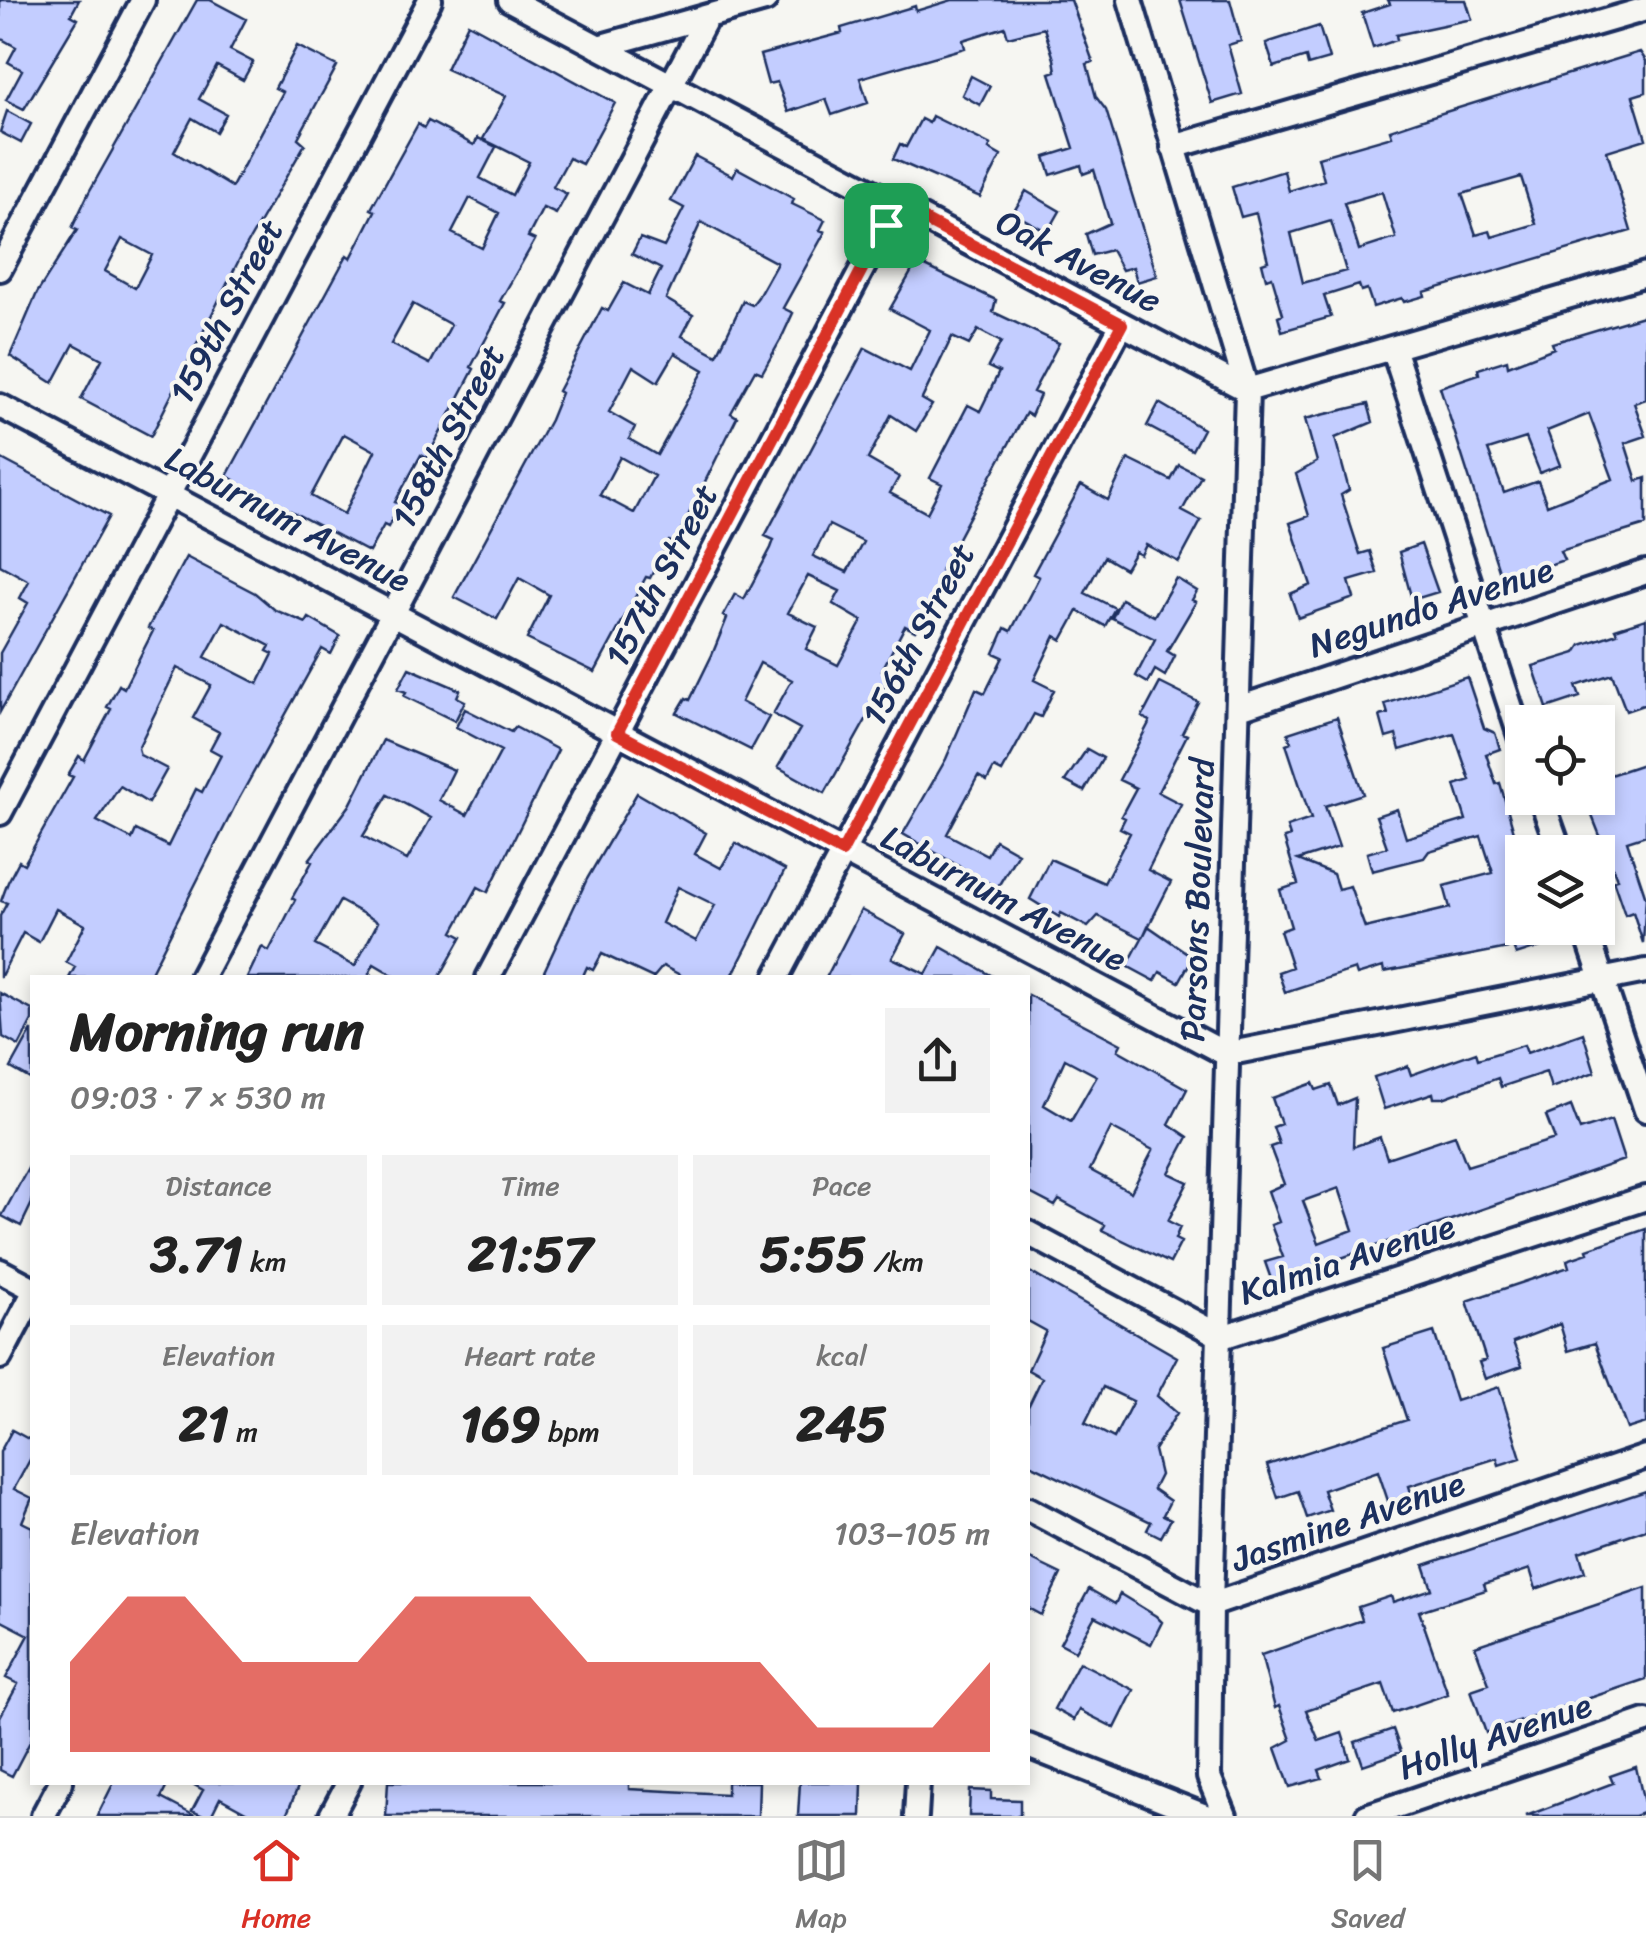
<!DOCTYPE html>
<meta charset="utf-8">
<style>
:root{--surface:#fff;--page:#f2f2f2;--text:#222;--muted:#767676;--line:#e0e0e0;--accent:#d93025}
body{margin:0;font-family:Sriracha,sans-serif;background:var(--page);color:var(--text);height:100vh;display:flex;flex-direction:column;font-size:38px;white-space:nowrap}
*{box-sizing:border-box;margin:0}
p{font-size:32px;color:var(--muted)}
.icon{flex:none;width:55px;height:55px;fill:none;stroke:currentColor;stroke-width:2;stroke-linecap:round;stroke-linejoin:round}
.map{position:relative;flex:1;overflow:hidden}
.panel{position:absolute;left:30px;top:975px;width:1000px;height:810px;display:flex;flex-direction:column;background:var(--surface);border-radius:0px;box-shadow:0 5px 15px #0003}
.panel>*{flex:none}
.buttons{position:absolute;left:1505px;top:705px;display:grid;gap:20px}
.buttons a{display:grid;place-items:center;width:110px;height:110px;border-radius:0px;background:var(--surface);box-shadow:0 5px 15px #0003;font-size:50px}
.pin{position:absolute;display:grid;place-items:center;width:85px;height:85px;color:#fff;margin:-42px;border-radius:20px;box-shadow:0 5px 15px #0006}
.round{display:grid;place-items:center;flex:none;width:105px;height:105px;border-radius:0px;background:var(--page)}
.overview{display:flex;align-items:center;justify-content:space-between;height:170px;padding:0 40px}
h1{font-size:55px;font-weight:700;line-height:75px}
.metrics{display:grid;grid-template-columns:repeat(3,1fr);gap:15px;height:170px;padding:10px 40px}
.metrics div{display:grid;align-content:center;border-radius:0px;background:var(--page);text-align:center}
.metrics b{font-size:50px;font-weight:700}
.metrics small{font-size:28px;font-weight:400}
.metrics p{font-size:28px}
.chart{height:280px;padding:20px 40px}
.chart p{display:flex;justify-content:space-between}
.chart svg{width:100%;height:180px;margin-top:10px;fill:var(--accent);opacity:.7}
.dock{display:flex;justify-content:space-around;align-items:center;height:140px;border-top:2px solid var(--line);background:var(--surface);font-size:28px;color:var(--muted)}
.dock a{display:grid;justify-items:center;gap:5px}
.dock .selected{color:var(--accent)}
.map>svg:first-child{display:block}
</style>
<div class="map">
<svg width="1646" height="1816" viewBox="0 0 1646 1816">
<rect width="100%" height="100%" fill="#f6f6f2"/>
<filter id="ink" filterUnits="userSpaceOnUse"><feTurbulence type="fractalNoise" baseFrequency=".01" numOctaves="2"/><feDisplacementMap in="SourceGraphic" scale="20" xChannelSelector="R" yChannelSelector="G"/><feConvolveMatrix kernelMatrix="1 2 1 2 8 2 1 2 1" color-interpolation-filters="sRGB"/></filter>
<g filter="url(#ink)">
<path fill="#c3cdff" stroke="#1b2f5e" stroke-width="2.5" fill-rule="evenodd" d="M 0,0 L 79,0 L 71,15 L 78,19 L 24,109 L 6,100 L 22,70 L 8,62 L 16,47 L 0,38 Z
M 197,0 L 210,0 L 246,19 L 230,50 L 253,62 L 243,80 L 217,66 L 199,99 L 226,114 L 216,132 L 192,118 L 174,152 L 232,187 L 283,92 L 275,88 L 297,46 L 337,66 L 298,138 L 305,144 L 245,248 L 151,436 L 81,399 L 102,359 L 74,344 L 53,383 L 10,356 L 37,293 L 77,230 L 72,228 L 89,192 ZM 122,239 L 152,255 L 135,288 L 105,271 Z
M 952,0 L 1071,0 L 1093,62 L 1087,64 L 1096,97 L 1106,110 L 1157,276 L 1137,282 L 1133,267 L 1122,270 L 1111,250 L 1092,255 L 1086,234 L 1110,223 L 1094,170 L 1083,174 L 1081,165 L 1051,175 L 1045,157 L 1074,148 L 1050,73 L 1056,71 L 1054,59 L 1044,28 L 1008,37 L 1005,27 L 963,40 L 965,48 L 860,78 L 868,103 L 832,115 L 826,99 L 788,112 L 777,82 L 768,84 L 760,55 L 842,33 L 841,28 L 915,6 L 916,11 Z
M 1180,0 L 1230,0 L 1241,41 L 1228,45 L 1242,94 L 1212,103 Z
M 1388,0 L 1466,0 L 1472,19 L 1396,35 L 1397,40 L 1373,48 L 1362,13 L 1390,4 Z
M 468,23 L 615,103 L 582,164 L 569,158 L 553,187 L 567,194 L 556,214 L 543,208 L 528,237 L 535,240 L 500,301 L 505,303 L 471,367 L 474,369 L 427,458 L 421,455 L 395,502 L 400,504 L 388,527 L 384,525 L 369,552 L 264,497 L 262,501 L 232,484 L 234,480 L 227,476 L 347,255 L 351,258 L 375,211 L 371,209 L 418,124 L 424,128 L 428,121 L 474,145 L 478,138 L 496,147 L 480,178 L 512,195 L 529,162 L 483,139 L 506,96 L 446,69 ZM 470,198 L 499,213 L 482,248 L 452,233 ZM 413,304 L 451,325 L 430,364 L 391,344 ZM 344,434 L 375,451 L 344,514 L 311,496 Z
M 1319,26 L 1329,59 L 1308,65 L 1306,57 L 1274,67 L 1266,43 Z
M 1640,52 L 1646,61 L 1646,92 L 1633,96 L 1646,139 L 1607,151 L 1631,231 L 1424,292 L 1425,296 L 1404,302 L 1402,298 L 1373,307 L 1367,289 L 1361,291 L 1359,285 L 1324,296 L 1331,317 L 1282,331 L 1278,316 L 1283,314 L 1272,277 L 1266,279 L 1262,263 L 1268,261 L 1256,213 L 1241,217 L 1232,187 L 1284,171 L 1289,191 L 1324,180 L 1318,157 L 1392,136 L 1390,130 L 1426,118 ZM 1521,177 L 1536,224 L 1492,237 L 1490,231 L 1476,235 L 1462,194 ZM 1382,192 L 1396,238 L 1359,250 L 1344,203 ZM 1331,221 L 1346,271 L 1303,283 L 1291,233 Z
M 971,76 L 990,86 L 980,105 L 962,95 Z
M 7,111 L 31,124 L 21,143 L 0,132 Z
M 932,116 L 991,145 L 989,149 L 1001,156 L 980,197 L 893,159 L 900,144 L 906,147 L 921,119 L 929,123 Z
M 695,156 L 733,176 L 737,168 L 794,199 L 792,204 L 825,220 L 820,230 L 825,232 L 783,308 L 793,313 L 781,339 L 762,373 L 755,370 L 731,413 L 737,417 L 683,526 L 674,543 L 669,541 L 650,578 L 646,577 L 595,672 L 527,639 L 549,595 L 519,578 L 497,619 L 454,597 L 550,420 L 561,393 L 558,391 L 602,308 L 608,311 L 624,283 L 648,295 L 661,269 L 632,254 L 640,238 L 664,247 L 684,208 L 671,201 ZM 701,222 L 777,263 L 758,297 L 752,305 L 743,301 L 717,355 L 682,336 L 693,315 L 666,299 ZM 675,353 L 704,370 L 657,455 L 629,439 L 635,427 L 609,412 L 633,366 L 658,382 ZM 620,457 L 654,476 L 634,513 L 600,495 Z
M 1026,191 L 1060,211 L 1048,232 L 1013,213 Z
M 917,262 L 996,300 L 993,312 L 1059,343 L 1033,392 L 1040,395 L 1031,416 L 1026,413 L 985,487 L 941,570 L 947,574 L 915,631 L 905,626 L 882,670 L 891,675 L 825,793 L 778,767 L 800,729 L 773,714 L 792,680 L 760,663 L 741,702 L 769,717 L 751,750 L 677,713 L 686,698 L 690,700 L 712,655 L 727,618 L 723,616 L 735,594 L 744,599 L 771,548 L 774,540 L 765,536 L 865,348 L 910,371 L 930,330 L 890,309 ZM 978,330 L 1001,342 L 988,367 L 999,372 L 980,411 L 968,405 L 930,478 L 942,484 L 927,513 L 890,493 L 899,477 L 868,459 L 891,415 L 916,431 L 932,405 L 922,399 L 952,337 L 969,345 ZM 829,525 L 863,542 L 847,572 L 813,556 ZM 808,576 L 840,591 L 833,604 L 862,621 L 838,665 L 806,649 L 817,627 L 788,613 Z
M 1646,315 L 1646,399 L 1634,403 L 1646,436 L 1625,443 L 1637,481 L 1646,478 L 1646,525 L 1560,551 L 1564,560 L 1502,580 L 1440,387 L 1479,374 L 1478,369 L 1507,360 L 1508,366 L 1554,348 L 1552,343 ZM 1589,414 L 1613,479 L 1547,505 L 1538,481 L 1504,493 L 1488,450 L 1526,438 L 1540,473 L 1560,465 L 1547,431 Z
M 1159,403 L 1203,429 L 1192,450 L 1147,426 Z
M 1368,404 L 1373,422 L 1335,438 L 1349,490 L 1341,495 L 1360,554 L 1370,551 L 1377,573 L 1349,581 L 1354,598 L 1298,618 L 1290,594 L 1311,585 L 1290,523 L 1309,516 L 1296,474 L 1317,462 L 1305,419 Z
M 0,458 L 109,516 L 0,712 L 0,653 L 28,603 L 20,598 L 29,581 L 0,565 Z
M 1128,459 L 1171,480 L 1179,465 L 1201,476 L 1182,511 L 1201,521 L 1179,562 L 1146,545 L 1141,555 L 1135,552 L 1125,569 L 1104,557 L 1085,593 L 1115,608 L 1105,626 L 1078,611 L 1062,640 L 1055,636 L 1034,680 L 1054,690 L 1041,717 L 1034,714 L 1002,772 L 994,768 L 987,781 L 978,776 L 947,834 L 987,855 L 995,840 L 1018,853 L 997,888 L 903,834 L 946,759 L 976,689 L 985,693 L 1003,657 L 994,653 L 1005,628 L 1011,631 L 1039,577 L 1033,574 L 1081,485 L 1108,500 Z
M 1421,544 L 1438,592 L 1412,600 L 1399,552 Z
M 186,557 L 255,593 L 275,610 L 306,623 L 309,618 L 340,636 L 331,654 L 322,649 L 236,804 L 148,978 L 69,978 L 75,967 L 66,962 L 85,925 L 56,909 L 39,942 L 23,933 L 0,978 L 0,916 L 7,903 L 1,901 L 8,882 L 19,861 L 24,864 L 73,777 L 68,775 L 79,756 L 84,760 L 111,709 L 107,707 L 119,685 L 124,688 L 153,631 L 148,628 ZM 224,622 L 270,646 L 267,651 L 273,654 L 258,684 L 205,657 ZM 177,668 L 211,685 L 193,718 L 219,732 L 210,749 L 221,755 L 202,792 L 196,789 L 168,846 L 136,830 L 132,839 L 97,821 L 120,786 L 148,803 L 167,769 L 140,755 L 138,748 Z
M 1176,578 L 1197,591 L 1192,600 L 1196,602 L 1167,651 L 1175,656 L 1165,676 L 1155,670 L 1148,683 L 1136,676 L 1155,639 L 1112,618 L 1121,599 L 1154,616 Z
M 1646,619 L 1646,704 L 1626,711 L 1612,674 L 1576,686 L 1580,697 L 1547,708 L 1533,666 L 1576,653 L 1581,645 L 1617,633 L 1615,629 Z
M 409,668 L 460,690 L 457,697 L 465,701 L 455,721 L 404,696 L 406,692 L 398,689 Z
M 1467,677 L 1484,728 L 1495,733 L 1500,749 L 1486,754 L 1496,784 L 1500,783 L 1522,860 L 1522,928 L 1544,928 L 1550,944 L 1516,955 L 1513,947 L 1384,972 L 1383,967 L 1357,975 L 1355,969 L 1285,992 L 1278,972 L 1292,967 L 1280,931 L 1291,927 L 1280,890 L 1298,884 L 1284,838 L 1290,836 L 1287,827 L 1311,819 L 1286,744 L 1291,742 L 1288,733 L 1337,717 L 1363,794 L 1325,806 L 1339,847 L 1298,860 L 1333,874 L 1338,889 L 1350,886 L 1365,928 L 1450,908 L 1444,886 L 1493,873 L 1481,836 L 1429,851 L 1424,858 L 1372,871 L 1367,853 L 1387,847 L 1376,816 L 1397,809 L 1406,838 L 1466,820 L 1455,785 L 1470,780 L 1454,734 L 1400,750 L 1396,735 L 1386,738 L 1380,716 L 1388,714 L 1385,704 Z
M 1160,683 L 1198,702 L 1182,733 L 1187,735 L 1158,792 L 1181,804 L 1148,870 L 1171,882 L 1143,937 L 1148,926 L 1193,957 L 1179,982 L 1160,972 L 1155,981 L 1127,966 L 1142,938 L 1098,916 L 1088,927 L 1061,913 L 1059,917 L 1030,899 L 1050,859 L 1104,883 L 1130,833 L 1120,828 L 1125,818 L 1121,816 L 1136,788 L 1119,780 L 1150,721 L 1142,717 Z
M 465,709 L 511,732 L 515,727 L 558,750 L 488,892 L 478,887 L 453,932 L 462,937 L 439,978 L 398,978 L 374,964 L 369,974 L 377,978 L 247,978 L 262,947 L 269,951 L 295,900 L 292,898 L 312,862 L 309,860 L 350,805 L 383,740 L 454,770 L 439,800 L 467,815 L 501,751 L 456,727 ZM 388,795 L 431,818 L 407,860 L 363,836 ZM 340,901 L 378,922 L 355,966 L 315,945 Z
M 1087,749 L 1103,758 L 1084,791 L 1065,781 Z
M 1646,763 L 1646,835 L 1627,841 L 1646,898 L 1643,943 L 1633,912 L 1625,915 L 1613,880 L 1617,879 L 1585,798 L 1598,798 L 1598,779 Z
M 637,793 L 706,833 L 695,854 L 721,868 L 736,843 L 785,870 L 752,937 L 731,978 L 686,978 L 663,966 L 653,978 L 602,954 L 593,970 L 587,967 L 582,978 L 541,978 L 587,879 ZM 678,887 L 715,905 L 696,941 L 662,923 Z
M 861,910 L 905,934 L 892,958 L 926,974 L 941,947 L 996,978 L 826,978 Z
M 0,993 L 32,1010 L 32,1021 L 19,1046 L 3,1037 Z
M 1028,995 L 1121,1044 L 1118,1050 L 1187,1089 L 1169,1124 L 1188,1137 L 1169,1173 L 1188,1182 L 1168,1221 L 1180,1227 L 1175,1239 L 1181,1242 L 1170,1263 L 1102,1230 L 1105,1225 L 1059,1200 L 1055,1206 L 1028,1192 ZM 1065,1059 L 1097,1076 L 1071,1121 L 1044,1105 ZM 1111,1128 L 1153,1150 L 1131,1192 L 1090,1170 Z
M 32,1030 L 32,1080 L 11,1068 Z
M 1583,1033 L 1595,1072 L 1551,1088 L 1546,1072 L 1501,1087 L 1498,1078 L 1443,1098 L 1434,1098 L 1433,1093 L 1384,1109 L 1374,1077 L 1408,1066 L 1411,1075 L 1476,1052 L 1478,1059 L 1524,1045 L 1527,1053 Z
M 1313,1083 L 1316,1090 L 1331,1085 L 1338,1105 L 1355,1098 L 1353,1147 L 1380,1137 L 1387,1158 L 1455,1135 L 1467,1166 L 1555,1139 L 1546,1116 L 1571,1106 L 1580,1130 L 1611,1120 L 1624,1160 L 1272,1282 L 1265,1262 L 1283,1257 L 1271,1225 L 1279,1222 L 1268,1191 L 1284,1184 L 1270,1147 L 1279,1144 L 1273,1127 L 1281,1124 L 1272,1098 ZM 1339,1188 L 1353,1230 L 1319,1243 L 1303,1201 Z
M 32,1161 L 32,1203 L 21,1226 L 2,1216 Z
M 1646,1229 L 1646,1423 L 1627,1429 L 1595,1343 L 1568,1351 L 1560,1324 L 1513,1342 L 1522,1366 L 1485,1379 L 1479,1362 L 1486,1360 L 1467,1301 L 1569,1267 L 1567,1260 L 1588,1253 L 1587,1249 Z
M 1028,1271 L 1177,1357 L 1157,1396 L 1177,1413 L 1154,1450 L 1160,1475 L 1153,1489 L 1170,1501 L 1163,1515 L 1171,1519 L 1161,1537 L 1147,1530 L 1151,1522 L 1028,1463 L 1028,1407 L 1042,1378 L 1028,1370 L 1046,1331 L 1028,1321 ZM 1103,1387 L 1133,1401 L 1114,1438 L 1085,1423 Z
M 1434,1332 L 1456,1401 L 1499,1387 L 1521,1458 L 1499,1465 L 1497,1458 L 1409,1486 L 1412,1496 L 1389,1504 L 1378,1471 L 1323,1490 L 1330,1510 L 1307,1518 L 1298,1491 L 1278,1498 L 1267,1465 L 1407,1420 L 1383,1348 Z
M 12,1430 L 32,1441 L 32,1456 L 14,1489 L 32,1498 L 22,1522 L 32,1527 L 32,1738 L 12,1776 L 0,1770 L 0,1717 L 18,1684 L 6,1678 L 29,1635 L 0,1620 L 0,1452 Z
M 1646,1491 L 1646,1529 L 1579,1552 L 1585,1572 L 1536,1589 L 1530,1569 L 1484,1584 L 1486,1590 L 1419,1611 L 1448,1694 L 1393,1713 L 1383,1684 L 1306,1710 L 1319,1741 L 1342,1733 L 1350,1759 L 1319,1770 L 1322,1778 L 1290,1787 L 1276,1748 L 1291,1740 L 1279,1706 L 1275,1708 L 1261,1655 L 1362,1620 L 1358,1607 L 1391,1596 L 1393,1602 L 1432,1589 L 1424,1565 Z
M 1028,1558 L 1061,1574 L 1041,1615 L 1028,1608 Z
M 1646,1588 L 1646,1679 L 1486,1733 L 1471,1690 L 1489,1684 L 1475,1646 Z
M 1089,1589 L 1115,1604 L 1120,1594 L 1156,1616 L 1162,1622 L 1151,1644 L 1095,1616 L 1075,1651 L 1060,1643 Z
M 1079,1662 L 1134,1690 L 1115,1728 L 1079,1710 L 1074,1720 L 1054,1709 Z
M 1393,1729 L 1401,1752 L 1363,1765 L 1355,1742 Z
M 1636,1767 L 1646,1812 L 1634,1816 L 1526,1816 L 1613,1783 L 1610,1776 Z
M 114,1782 L 169,1782 L 161,1798 L 195,1816 L 97,1816 Z
M 189,1782 L 300,1782 L 286,1816 L 253,1816 L 220,1798 L 211,1816 L 203,1816 L 192,1811 L 203,1790 Z
M 388,1782 L 620,1782 L 629,1783 L 629,1789 L 727,1794 L 727,1782 L 759,1782 L 758,1816 L 386,1816 Z
M 800,1782 L 862,1782 L 861,1816 L 798,1816 Z
M 970,1790 L 991,1791 L 991,1799 L 1020,1800 L 1020,1816 L 969,1816 Z"/>
<g fill="none" stroke-linecap="round" stroke-linejoin="round">
<defs>
<path id="minor" d="M 510,0 L 1247,390 L 1646,274
M 1130,0 L 1247,390 L 1211,1605 L 1209,1777 L 1225,1816
M 598,47 L 765,0
M 1173,147 L 1646,9
M 0,269 L 143,0
M 1393,348 L 1522,742
M 0,406 L 1226,1054 L 1646,971
M 1239,708 L 1646,572
M 1541,798 L 1560,852
M 0,813 L 430,0
M 1585,928 L 1646,1110
M 201,978 L 707,17
M 488,978 L 896,205
M 776,978 L 1122,324
M 1028,1233 L 1222,1337 L 1646,1198
M 0,1271 L 32,1288
M 0,1357 L 32,1296
M 1028,1509 L 1211,1605 L 1646,1457
M 1028,1746 L 1205,1816
M 43,1816 L 61,1782
M 331,1816 L 349,1782
M 916,1816 L 918,1782
M 1367,1816 L 1646,1721"/>
</defs>
<use href="#minor" stroke="#1b2f5e" stroke-width="30"/>
<use href="#minor" stroke="#f6f6f2" stroke-width="22"/>
</g>
</g>
<g fill="none" stroke-linecap="round" stroke-linejoin="round" filter="url(#ink)">
<defs>
<path id="route" d="M 896,205 L 1122,324 L 842,852 L 617,733 Z"/>
</defs>
<use href="#route" stroke="#fff" stroke-width="20"/>
<use href="#route" stroke="#d93025" stroke-width="12"/>
</g>
<g text-anchor="middle" dominant-baseline="central" stroke-width="8" stroke-linejoin="round" paint-order="stroke">
<g font-size="35" fill="#1b2f5e" stroke="#f6f6f2">
<text transform="translate(1079 261) rotate(28)">Oak Avenue</text>
<text transform="translate(226 311) rotate(-62)">159th Street</text>
<text transform="translate(448 436) rotate(-62)">158th Street</text>
<text transform="translate(288 519) rotate(28)">Laburnum Avenue</text>
<text transform="translate(661 575) rotate(-62)">157th Street</text>
<text transform="translate(1431 607) rotate(-18)">Negundo Avenue</text>
<text transform="translate(918 634) rotate(-62)">156th Street</text>
<text transform="translate(1004 898) rotate(28)">Laburnum Avenue</text>
<text transform="translate(1197 900) rotate(-88)">Parsons Boulevard</text>
<text transform="translate(1347 1259) rotate(-18)">Kalmia Avenue</text>
<text transform="translate(1348 1521) rotate(-19)">Jasmine Avenue</text>
<text transform="translate(1495 1736) rotate(-19)">Holly Avenue</text>
</g>
</g>
</svg>
<div class="buttons">
<a><svg class="icon" aria-label="locate" viewBox="0 0 24 24"><circle cx="12" cy="12" r="6"/><path d="M12 2v4M12 18v4M2 12h4M18 12h4"/></svg></a>
<a><svg class="icon" aria-label="layers" viewBox="0 0 24 24"><path d="M12 4l9 5-9 5-9-5zM3 14l9 5 9-5"/></svg></a>
</div>
<div class="pin" style="left:886px;top:225px;background:#1e9e55"><svg class="icon" aria-label="arrive" viewBox="0 0 24 24"><path d="M6 21V4h12l-3 4 3 4H6"/></svg></div>
<section class="panel">
<div class="overview"><div><h1>Morning run</h1><p>09:03 · 7 × 530 m</p></div><a class="round"><svg class="icon" aria-label="share" viewBox="0 0 24 24"><path d="M12 15V3M7 8l5-5 5 5M5 13v7h14v-7"/></svg></a></div>
<div class="metrics">
<div><p>Distance</p><b>3.71<small> km</small></b></div>
<div><p>Time</p><b>21:57</b></div>
<div><p>Pace</p><b>5:55<small> /km</small></b></div>
</div>
<div class="metrics">
<div><p>Elevation</p><b>21<small> m</small></b></div>
<div><p>Heart rate</p><b>169<small> bpm</small></b></div>
<div><p>kcal</p><b>245</b></div>
</div>
<div class="chart"><p><span>Elevation</span>103–105 m</p>
<svg viewBox="0 0 160 44" preserveAspectRatio="none"><path d="M0 44V22L10 6L20 6L30 22L40 22L50 22L60 6L70 6L80 6L90 22L100 22L110 22L120 22L130 38L140 38L150 38L160 22V44z"/></svg>
</div>
</section>
</div>
<nav class="dock">
<a class="selected"><svg class="icon" aria-label="home" viewBox="0 0 24 24"><path d="M3 11l9-7 9 7M6 9v11h12V9"/></svg>Home</a>
<a><svg class="icon" aria-label="map" viewBox="0 0 24 24"><path d="M3 6l6-2 6 2 6-2v14l-6 2-6-2-6 2zM9 4v14M15 6v14"/></svg>Map</a>
<a><svg class="icon" aria-label="saved" viewBox="0 0 24 24"><path d="M7 4h10v16l-5-4-5 4z"/></svg>Saved</a>
</nav>
